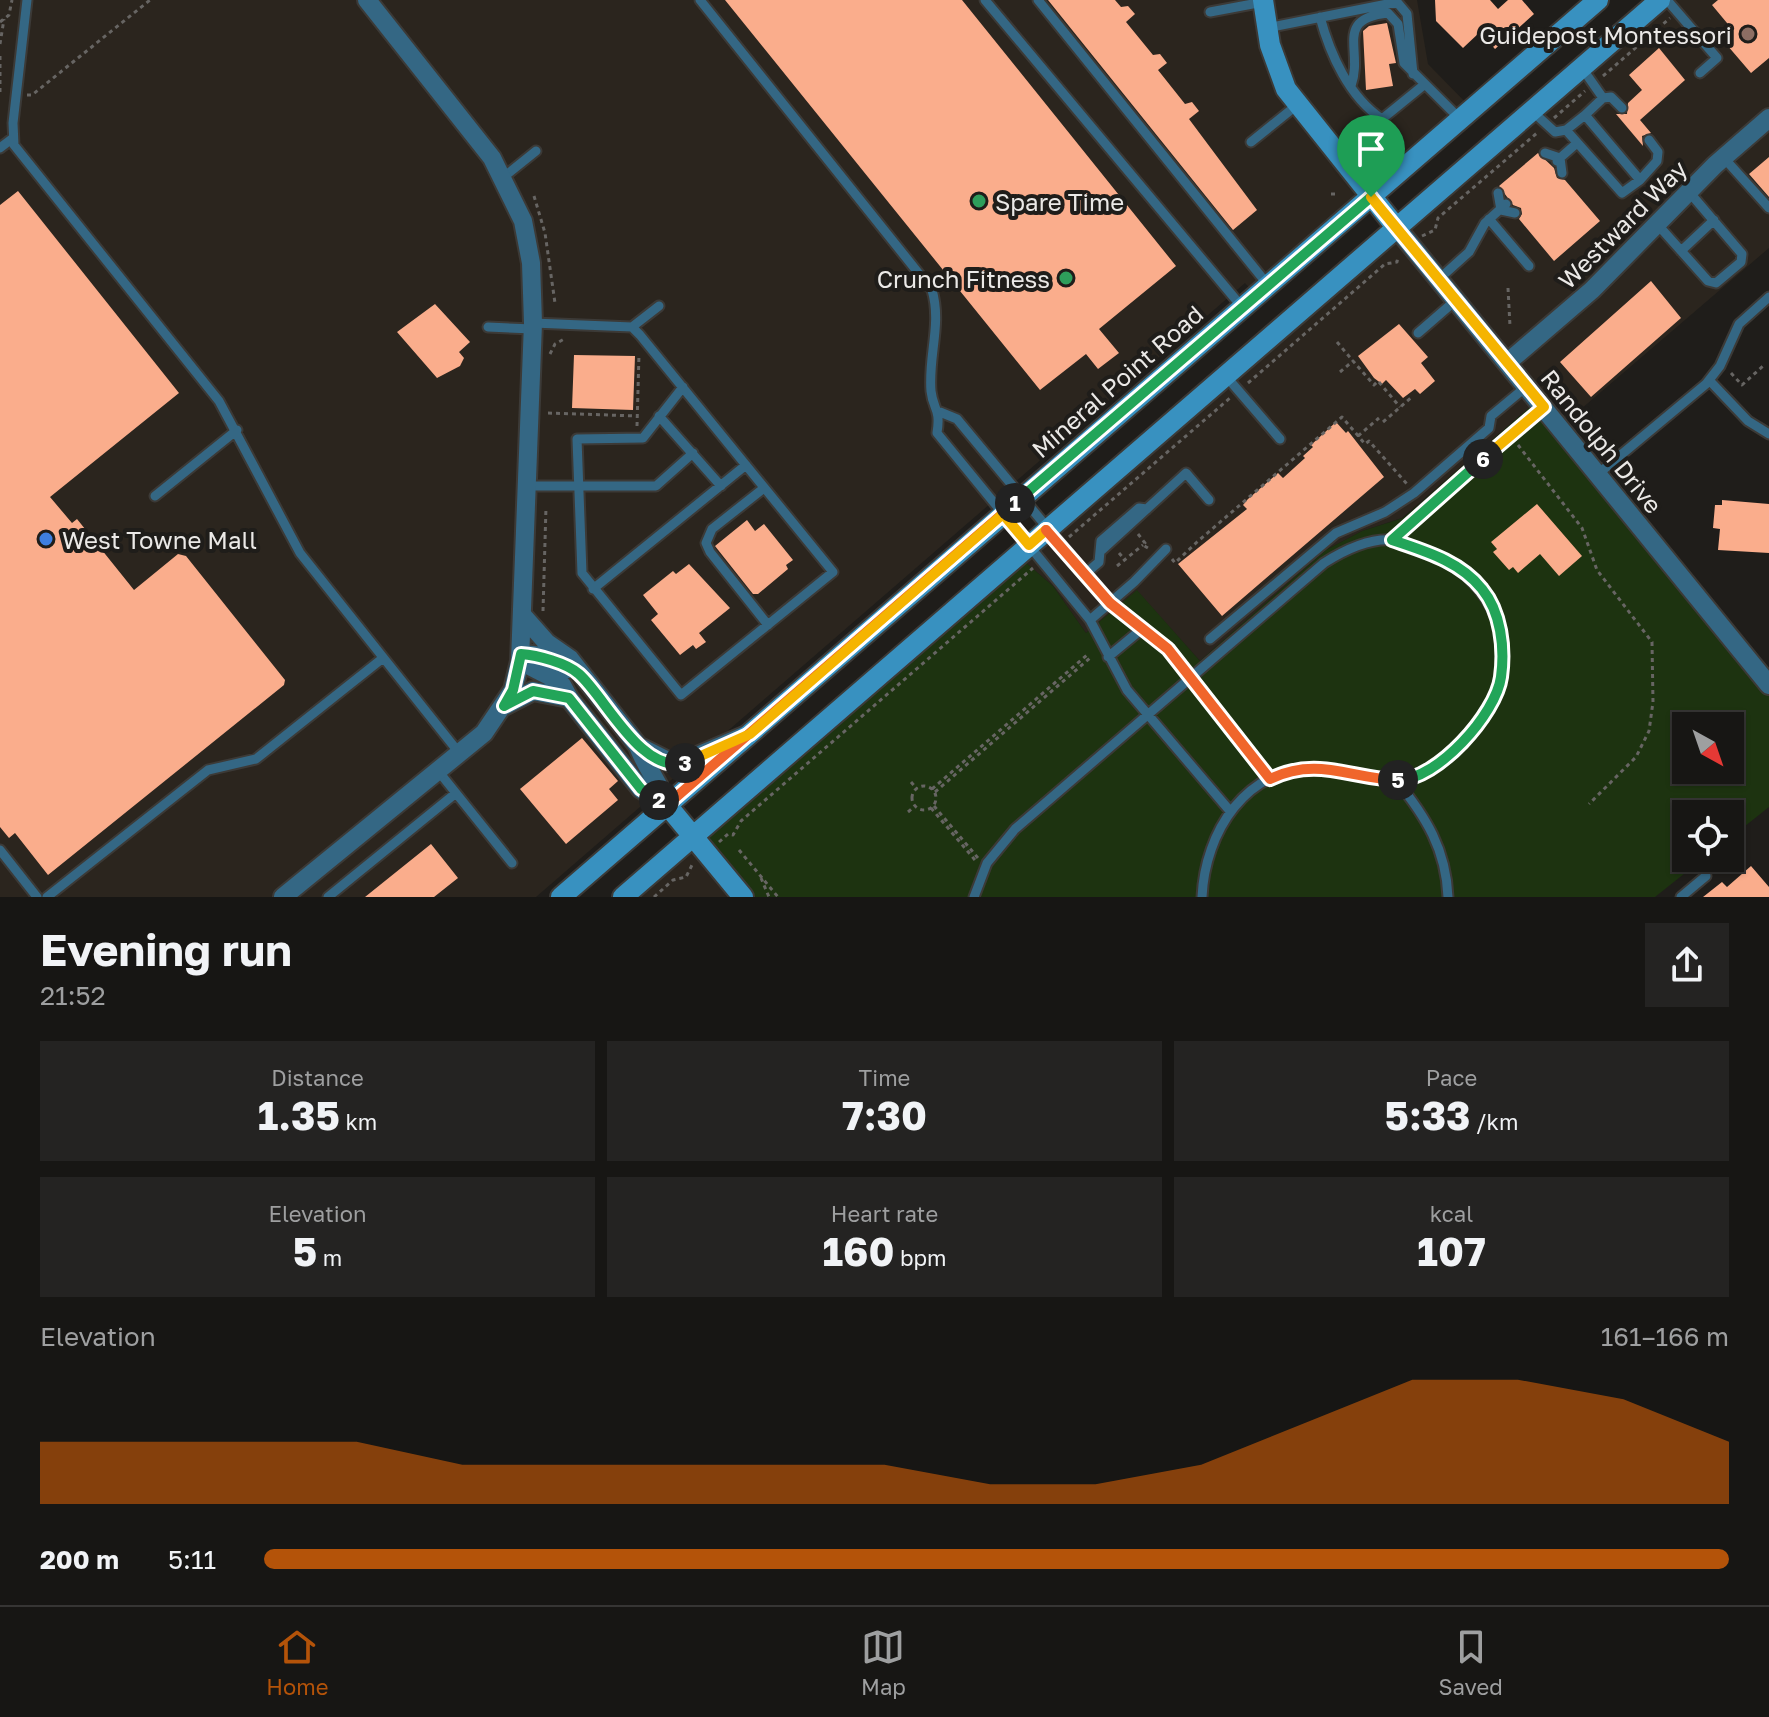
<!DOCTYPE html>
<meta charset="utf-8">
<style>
:root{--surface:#171614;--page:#242322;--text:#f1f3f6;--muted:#9e9fa0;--line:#363534;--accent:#b45309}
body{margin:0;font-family:"Golos Text",sans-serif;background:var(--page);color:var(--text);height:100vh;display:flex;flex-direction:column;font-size:30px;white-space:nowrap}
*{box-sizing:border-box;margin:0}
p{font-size:26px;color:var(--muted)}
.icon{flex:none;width:44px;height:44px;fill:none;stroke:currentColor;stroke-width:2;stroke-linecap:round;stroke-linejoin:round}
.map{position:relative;height:897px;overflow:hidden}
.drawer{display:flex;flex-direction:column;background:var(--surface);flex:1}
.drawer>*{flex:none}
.needle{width:52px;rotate:140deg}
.fabs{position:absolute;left:1672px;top:712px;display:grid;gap:16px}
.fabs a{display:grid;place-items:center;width:72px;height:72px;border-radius:0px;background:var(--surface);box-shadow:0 2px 6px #0004,0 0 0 2px var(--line);font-size:40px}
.pin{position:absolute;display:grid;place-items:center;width:68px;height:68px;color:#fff;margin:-82px -34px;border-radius:50% 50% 50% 0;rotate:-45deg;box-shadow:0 0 8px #0007}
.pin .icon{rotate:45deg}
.km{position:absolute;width:40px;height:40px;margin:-20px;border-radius:50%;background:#222;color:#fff;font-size:22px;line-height:40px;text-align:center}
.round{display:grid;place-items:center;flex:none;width:84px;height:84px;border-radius:0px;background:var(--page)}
.headline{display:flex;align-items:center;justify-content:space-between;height:136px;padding:0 40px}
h1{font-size:44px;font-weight:700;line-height:60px}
.metrics{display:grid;grid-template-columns:repeat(3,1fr);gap:12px;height:136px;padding:8px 40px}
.metrics div{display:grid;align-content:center;border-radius:0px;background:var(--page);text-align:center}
.metrics b{font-size:40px;font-weight:700}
.metrics small{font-size:22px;font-weight:400}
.metrics p{font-size:22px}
.chart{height:224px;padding:16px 40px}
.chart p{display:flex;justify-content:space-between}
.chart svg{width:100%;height:144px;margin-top:8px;fill:var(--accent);opacity:.7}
ul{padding:0 40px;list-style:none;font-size:26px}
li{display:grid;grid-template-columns:128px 96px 1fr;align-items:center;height:60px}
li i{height:20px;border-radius:10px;background:var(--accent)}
.menu{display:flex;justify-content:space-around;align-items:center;height:112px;border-top:2px solid var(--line);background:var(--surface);font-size:22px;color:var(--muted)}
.menu a{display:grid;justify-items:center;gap:4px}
.menu .on{color:var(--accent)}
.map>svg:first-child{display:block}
</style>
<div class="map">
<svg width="1769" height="897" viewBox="0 0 1769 897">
<rect width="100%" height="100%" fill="#1f1d1a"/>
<path fill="#2b251e" d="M 0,0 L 1417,0 L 1428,64 L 1474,111 L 1256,295 L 1245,283 L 536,897 L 0,897 Z
M 1660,0 L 1769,0 L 1769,248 L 1560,427 L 1523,413 L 1402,518 L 1362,531 L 1326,550 L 1200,661 L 1137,591 L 1086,633 L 1053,586 L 1017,555 Z
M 694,836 L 742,897 L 623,897 Z"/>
<path fill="#1d3310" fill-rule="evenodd" d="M 1538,400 L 1769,685 L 1769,807 L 1730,838 L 1730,814 L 1686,814 L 1686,858 L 1704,858 L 1655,897 L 743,897 L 694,836 L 1017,555 L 1053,586 L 1086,633 L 1137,590 L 1200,661 L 1326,550 L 1362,531 L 1403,518 ZM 1686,726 L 1730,726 L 1730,770 L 1686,770 Z"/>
<path fill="#faad8c" d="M 725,0 L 962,0 L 1176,266 L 1099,329 L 1119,353 L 1098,369 L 1086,354 L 1040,390 Z
M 1048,0 L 1115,0 L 1121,7 L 1128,6 L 1135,14 L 1126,22 L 1153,55 L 1160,54 L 1167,63 L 1158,70 L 1185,104 L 1192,102 L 1199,111 L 1189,119 L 1257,210 L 1233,230 Z
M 1435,0 L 1490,0 L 1498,9 L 1508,0 L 1522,0 L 1534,14 L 1495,49 L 1480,32 L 1463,48 L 1436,21 Z
M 1718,0 L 1769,0 L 1769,58 L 1751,73 L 1721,38 L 1732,29 L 1712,5 Z
M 1387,23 L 1396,63 L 1389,64 L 1393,86 L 1366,90 L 1363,31 L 1369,26 Z
M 1659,48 L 1685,80 L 1640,120 L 1651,133 L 1642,136 L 1643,146 L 1616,114 L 1627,114 L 1628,103 L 1642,90 L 1629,75 Z
M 1538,153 L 1554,168 L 1557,178 L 1565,180 L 1600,221 L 1554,261 L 1519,219 L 1522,214 L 1521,208 L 1513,205 L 1499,186 Z
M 1769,157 L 1769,197 L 1749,174 Z
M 18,191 L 179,393 L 50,497 L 72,523 L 77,519 L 134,590 L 178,554 L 186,556 L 285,680 L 284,685 L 48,875 L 15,833 L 9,838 L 0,827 L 0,205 Z
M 1651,281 L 1681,318 L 1591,397 L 1560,362 Z
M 435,304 L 470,342 L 459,352 L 464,358 L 460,366 L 437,378 L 397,332 Z
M 1399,324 L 1428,357 L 1421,363 L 1435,381 L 1420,394 L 1415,389 L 1403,398 L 1386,380 L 1382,384 L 1374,378 L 1358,356 Z
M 574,355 L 635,356 L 633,410 L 572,408 Z
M 1336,422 L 1346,433 L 1348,431 L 1384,477 L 1222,616 L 1178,564 L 1247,509 L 1243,505 L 1248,499 L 1278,473 L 1283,478 L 1305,458 L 1303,456 L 1313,447 L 1311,445 Z
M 1722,500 L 1769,504 L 1769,553 L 1718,550 L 1720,529 L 1713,528 L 1715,505 L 1722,505 Z
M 1537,504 L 1582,556 L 1559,576 L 1540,554 L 1518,573 L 1513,567 L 1509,570 L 1493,552 L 1497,549 L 1491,542 Z
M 747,520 L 755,531 L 764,524 L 793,560 L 786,565 L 788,569 L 758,594 L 753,594 L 715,546 Z
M 689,564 L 730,608 L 699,633 L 706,642 L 696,649 L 693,645 L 680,655 L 651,620 L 658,614 L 643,595 L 673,571 L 676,574 Z
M 582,738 L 618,781 L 609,789 L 618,800 L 566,844 L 520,789 Z
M 431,844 L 458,878 L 434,897 L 365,897 Z
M 1751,866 L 1769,887 L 1769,897 L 1703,897 L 1722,882 L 1727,887 Z"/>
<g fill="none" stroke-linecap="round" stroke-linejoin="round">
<defs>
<path id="lane" d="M 27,0 L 13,123 L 14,145 L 219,401 L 300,553 L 460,754
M 700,0 L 932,290 C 942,324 928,356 931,391 C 933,410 941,408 937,433 L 1090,620 L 1127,690 L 1230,811
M 985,0 L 1242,307
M 1038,0 L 1268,285
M 1667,0 L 1717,58 L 1700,73
M 1210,12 L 1263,2
M 1320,17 C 1330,54 1349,97 1382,119 L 1425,84
M 1267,28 L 1397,2 L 1407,14 L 1413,74
M 1582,68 L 1603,98 L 1585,115 L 1640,180 L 1622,193 L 1566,130 L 1585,115
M 1351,86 C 1364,50 1333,19 1388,13 L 1398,24 L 1404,63 L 1460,119
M 1603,98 L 1611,97 L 1622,108
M 1532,111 L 1555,132 L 1566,130
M 1251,142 L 1297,105
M 0,148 L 13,138
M 1545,153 L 1560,158 L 1557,161
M 1724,158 L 1769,208
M 1562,173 L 1560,158 L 1577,143
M 505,176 L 536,151
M 1640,180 L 1657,161 L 1658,152 L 1649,140
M 1498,193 L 1501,210
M 1501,210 L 1515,213
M 1489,219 L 1529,266
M 1658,225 L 1708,281 L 1716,283 L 1741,262 L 1742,254 L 1690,193
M 1681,251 L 1714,220
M 1439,279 L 1469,252 L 1485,223 L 1506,204
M 533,323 L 632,327 L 640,335 L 833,572 L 681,695 L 582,573 L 577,439 L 643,438 L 683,387
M 488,327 L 533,329
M 632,327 L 659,306
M 1418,333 L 1456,300
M 1225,375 L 1280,439
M 1709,380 L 1748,421 L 1769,434
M 940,412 L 957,419 L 1110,603 L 1168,649 L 1270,779
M 659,416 L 721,486
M 1598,474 L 1706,384 L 1720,366 L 1739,324 L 1769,297
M 529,486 L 656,486 L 693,453
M 764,488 L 712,529 L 706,543 L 710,552 L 768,625
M 155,496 L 237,430
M 1392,540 L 1425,508 L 1544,407
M 1102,550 L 1186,473 L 1209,500
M 1085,574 L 1099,562 L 1101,541 L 1139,508 L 1147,509
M 593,589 L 746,465
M 1090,620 L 1134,582 L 1166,549
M 1210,639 L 1336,533 L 1385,512 L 1414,493 L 1489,428 L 1491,416 L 1527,386
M 1108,657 L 1143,628
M 439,772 L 512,863
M 1396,780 C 1426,817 1446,849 1448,897
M 0,850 L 37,897
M 47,897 L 208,770 L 256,759 L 383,658
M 328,897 L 456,793
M 974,897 L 987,863 L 1015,829 L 1324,563 C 1343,551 1368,538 1392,540 C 1401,541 1412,547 1421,550 C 1496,575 1530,657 1478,724 C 1461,745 1436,773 1408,780 C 1385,786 1344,768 1318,768 C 1246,766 1205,832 1202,897
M 1681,897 L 1706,876"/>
<path id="street" d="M 1396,227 L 1769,685
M 1508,362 L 1592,290 L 1715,165 L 1769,118
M 524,617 L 547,643 L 570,659 L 638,746 C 645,766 659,782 667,805
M 521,654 L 543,656 L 567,669
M 520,661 L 553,678 L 562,685 L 569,698 L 641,789 L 667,805
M 504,706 L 533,691 L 569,698
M 638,746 L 676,765 L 744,736
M 283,897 L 484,733 L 513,690 L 520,661 L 533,323 L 531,263 L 523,221 L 492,158 L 367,0"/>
<path id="secondary" d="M 1263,0 L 1270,45 L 1286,89 L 1396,227
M 667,805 L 743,897
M 561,897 L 1598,0
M 623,897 L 1660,0"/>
</defs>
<use href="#lane" stroke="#3c3a37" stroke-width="13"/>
<use href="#street" stroke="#3c3a37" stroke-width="22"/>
<use href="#secondary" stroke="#3c3a37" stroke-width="24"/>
<path stroke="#676563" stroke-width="3" stroke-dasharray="4 4" stroke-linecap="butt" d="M 0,22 L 9,15 L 12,0
M 0,44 L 4,19
M 0,56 L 0,92 L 4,92
M 1603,76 L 1670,18
M 27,95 L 32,95 L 150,0
M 1554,118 L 1585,91
M 1376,163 L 1379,155
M 1331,194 L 1339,194
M 534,196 L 545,233 L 555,303
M 1422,236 L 1435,230 L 1438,218 L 1537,133
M 1508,288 L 1510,326
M 1337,342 L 1353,361
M 550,354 L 555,344 L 566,338
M 1340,372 L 1353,361 L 1374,385 L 1378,381 L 1400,407
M 1731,373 L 1742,385 L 1763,366
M 1248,383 L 1385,264 L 1397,262 L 1398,256
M 548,413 L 638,416
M 1383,422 L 1413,396
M 637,426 L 639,354
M 1358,436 L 1379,418
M 1518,445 L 1582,528 L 1597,570 L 1652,642 L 1653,702 L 1649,731 L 1636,757 L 1589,804
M 1138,534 L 1145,543 L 1143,545 L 1151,550
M 1069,537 L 1230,398
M 1119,553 L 1125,560
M 1172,559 L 1175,563 L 1197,542 L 1342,417 L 1365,444 L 1369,441 L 1407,484
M 1117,566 L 1143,545
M 543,611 L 546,507
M 911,782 L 917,789
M912 798a12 12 0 1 1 24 0a12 12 0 1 1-24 0Z
M 932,789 L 1087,655
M 935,792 L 1090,658
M 934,806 L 978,858
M 931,808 L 975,860
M 908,812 L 915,806
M 719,842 L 728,834 L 733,835 L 741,821 L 1033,568
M 739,850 L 778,897
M 761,878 L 769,897
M 654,897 L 673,880 L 686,877 L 692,865"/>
<use href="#lane" stroke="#346784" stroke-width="9"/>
<use href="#street" stroke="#346784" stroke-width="18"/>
<use href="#secondary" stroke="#3891c0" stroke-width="20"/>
</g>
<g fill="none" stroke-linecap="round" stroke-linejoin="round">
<defs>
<path id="split-1" d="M 1015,503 L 1371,197"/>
<path id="split-2" d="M 659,800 L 667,805 L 1015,503"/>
<path id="split-3" d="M 659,800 L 641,789 L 569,698 L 533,691 L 504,706 L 513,690 L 521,654 C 537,655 567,663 579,674 C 606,698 641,774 685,763"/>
<path id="split-4" d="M 685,763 L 750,734 L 1003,514 L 1029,545 L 1046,530"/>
<path id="split-5" d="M 1046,530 L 1110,603 L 1168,649 L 1270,779 C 1318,756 1351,779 1398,780"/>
<path id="split-6" d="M 1398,780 C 1437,780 1496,714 1501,677 C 1505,648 1501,612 1482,589 C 1460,561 1424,551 1392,540 L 1483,459"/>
<path id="split-7" d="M 1371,197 L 1544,407 L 1483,459"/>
</defs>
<use href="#split-1" stroke="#fff" stroke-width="16"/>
<use href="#split-2" stroke="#fff" stroke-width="16"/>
<use href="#split-3" stroke="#fff" stroke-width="16"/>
<use href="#split-4" stroke="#fff" stroke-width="16"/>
<use href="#split-5" stroke="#fff" stroke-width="16"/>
<use href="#split-6" stroke="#fff" stroke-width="16"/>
<use href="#split-7" stroke="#fff" stroke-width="16"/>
<use href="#split-1" stroke="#22a559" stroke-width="10"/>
<use href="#split-2" stroke="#f0652b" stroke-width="10"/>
<use href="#split-3" stroke="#22a559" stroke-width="10"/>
<use href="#split-4" stroke="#f5b400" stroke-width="10"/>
<use href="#split-5" stroke="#f0652b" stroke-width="10"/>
<use href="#split-6" stroke="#22a559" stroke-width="10"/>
<use href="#split-7" stroke="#f5b400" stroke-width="10"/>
</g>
<circle fill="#8d6e63" stroke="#1f1d1a" stroke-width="3" cx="1748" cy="34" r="8"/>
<g fill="#2e9e5b" stroke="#1f1d1a" stroke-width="3">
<circle cx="979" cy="201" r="8"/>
<circle cx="1066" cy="278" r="8"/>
</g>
<circle fill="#3f7fe0" stroke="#1f1d1a" stroke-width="3" cx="46" cy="539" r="8"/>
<g text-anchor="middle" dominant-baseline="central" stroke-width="8" stroke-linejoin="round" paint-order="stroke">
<g font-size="24" fill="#ebe9e7" stroke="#1f1d1a" text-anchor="end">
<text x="1732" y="34">Guidepost Montessori</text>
<text x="995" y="201" text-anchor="start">Spare Time</text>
<text x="1050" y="278">Crunch Fitness</text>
<text x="62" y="539" text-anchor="start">West Towne Mall</text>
</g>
<g font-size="24" fill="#ebe9e7" stroke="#1f1d1a">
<text transform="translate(1622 224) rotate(-45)">Westward Way</text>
<text transform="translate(1117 381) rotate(-41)">Mineral Point Road</text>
<text transform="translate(1602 441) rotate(51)">Randolph Drive</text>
</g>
</g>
</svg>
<div class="fabs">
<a><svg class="needle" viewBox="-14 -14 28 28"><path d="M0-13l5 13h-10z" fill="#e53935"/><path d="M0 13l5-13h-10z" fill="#9e9fa0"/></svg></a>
<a><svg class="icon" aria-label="locate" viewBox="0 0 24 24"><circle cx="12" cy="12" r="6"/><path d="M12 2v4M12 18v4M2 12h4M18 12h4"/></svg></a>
</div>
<div class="pin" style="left:1371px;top:197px;background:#1e9e55"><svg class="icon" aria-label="arrive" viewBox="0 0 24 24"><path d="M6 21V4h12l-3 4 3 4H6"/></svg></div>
<b class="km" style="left:1015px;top:503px">1</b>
<b class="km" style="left:659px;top:800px">2</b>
<b class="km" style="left:685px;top:763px">3</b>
<b class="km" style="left:1398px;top:780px">5</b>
<b class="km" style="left:1483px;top:459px">6</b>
</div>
<section class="drawer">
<div class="headline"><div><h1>Evening run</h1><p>21:52</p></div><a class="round"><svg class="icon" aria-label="share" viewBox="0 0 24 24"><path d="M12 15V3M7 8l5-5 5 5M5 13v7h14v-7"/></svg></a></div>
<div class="metrics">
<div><p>Distance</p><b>1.35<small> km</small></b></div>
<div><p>Time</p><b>7:30</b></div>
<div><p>Pace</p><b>5:33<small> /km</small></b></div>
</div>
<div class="metrics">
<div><p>Elevation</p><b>5<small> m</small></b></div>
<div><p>Heart rate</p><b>160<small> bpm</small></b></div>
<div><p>kcal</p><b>107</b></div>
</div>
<div class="chart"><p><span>Elevation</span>161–166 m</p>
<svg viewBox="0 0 160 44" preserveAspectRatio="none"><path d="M0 44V25L10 25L20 25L30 25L40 32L50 32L60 32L70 32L80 32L90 38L100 38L110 32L120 19L130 6L140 6L150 12L160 25V44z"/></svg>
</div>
<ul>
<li><b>200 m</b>5:11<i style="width:100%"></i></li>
</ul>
</section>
<nav class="menu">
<a class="on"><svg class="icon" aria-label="home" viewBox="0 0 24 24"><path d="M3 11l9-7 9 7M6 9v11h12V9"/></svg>Home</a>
<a><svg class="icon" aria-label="map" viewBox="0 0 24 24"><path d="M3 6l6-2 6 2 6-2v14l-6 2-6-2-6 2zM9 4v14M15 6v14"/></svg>Map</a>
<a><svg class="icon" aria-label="saved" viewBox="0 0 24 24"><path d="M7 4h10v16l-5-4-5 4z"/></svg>Saved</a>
</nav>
